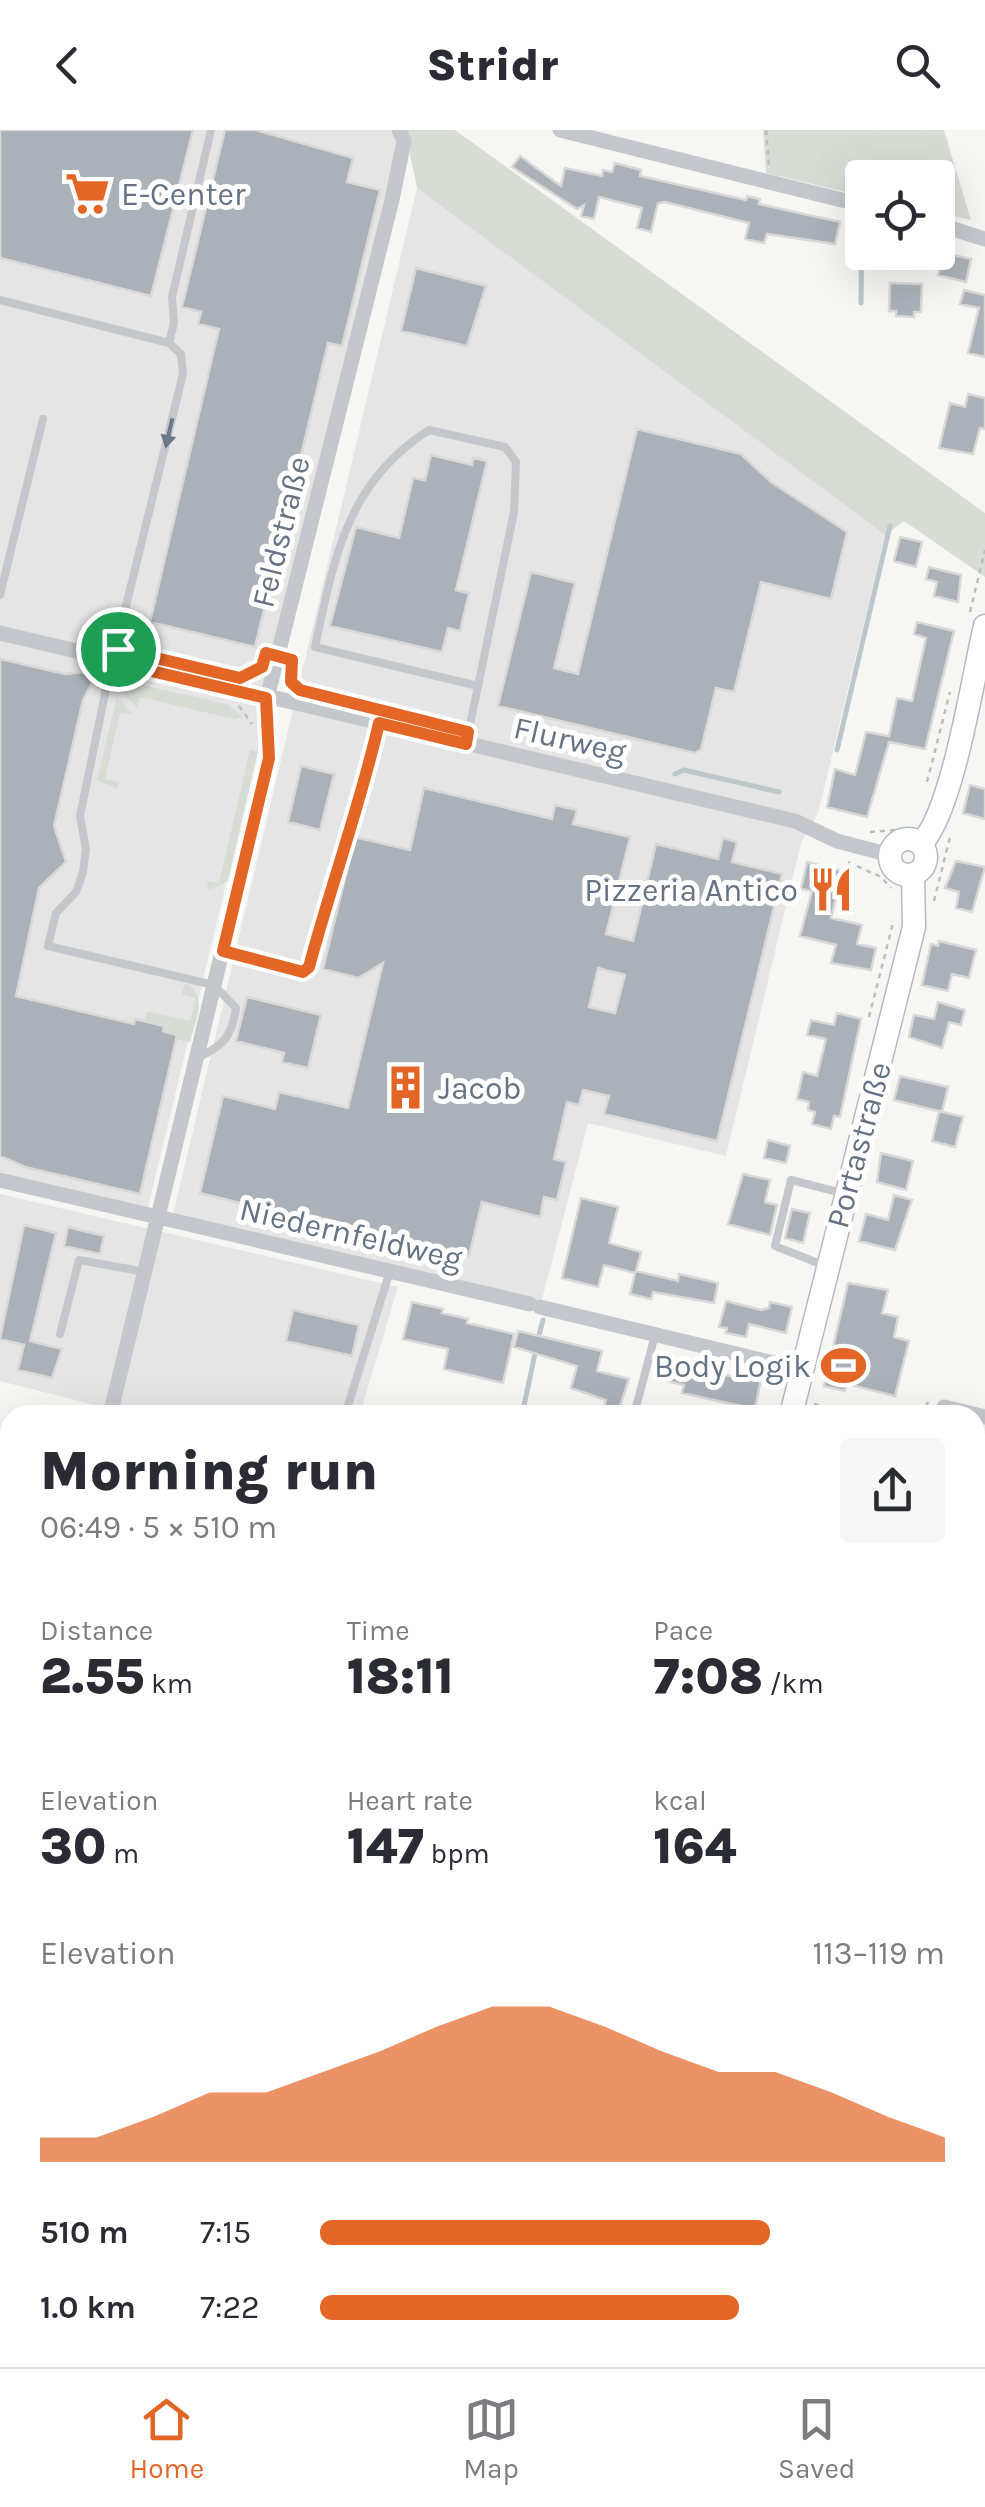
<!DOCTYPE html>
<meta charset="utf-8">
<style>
:root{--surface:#fff;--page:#f7f7f7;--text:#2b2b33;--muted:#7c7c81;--line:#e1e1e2;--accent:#e36626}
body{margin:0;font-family:Karla,sans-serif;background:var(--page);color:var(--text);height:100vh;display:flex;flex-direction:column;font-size:38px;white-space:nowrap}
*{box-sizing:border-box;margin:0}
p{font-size:32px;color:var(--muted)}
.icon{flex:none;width:55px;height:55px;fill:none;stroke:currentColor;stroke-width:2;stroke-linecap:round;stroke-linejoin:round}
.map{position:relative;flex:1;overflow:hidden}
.panel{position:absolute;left:0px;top:1275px;width:985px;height:962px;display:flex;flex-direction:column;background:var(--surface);border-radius:30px 30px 0 0;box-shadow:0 10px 40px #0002}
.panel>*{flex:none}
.buttons{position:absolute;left:845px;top:30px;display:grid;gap:20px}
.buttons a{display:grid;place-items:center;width:110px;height:110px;border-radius:10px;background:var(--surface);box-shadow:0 10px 40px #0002;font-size:50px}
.pin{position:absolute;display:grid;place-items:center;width:85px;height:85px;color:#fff;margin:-42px;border:5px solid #fff;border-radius:50%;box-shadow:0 2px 10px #0007}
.round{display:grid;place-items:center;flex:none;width:105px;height:105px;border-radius:10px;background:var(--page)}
.summary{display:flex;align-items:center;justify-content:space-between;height:170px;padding:0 40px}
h1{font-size:55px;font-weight:800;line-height:75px}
.stats{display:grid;grid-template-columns:repeat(3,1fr);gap:15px;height:170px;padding:10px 40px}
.stats div{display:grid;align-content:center}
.stats b{font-size:50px;font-weight:800}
.stats small{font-size:28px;font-weight:400}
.stats p{font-size:28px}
.chart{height:280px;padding:20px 40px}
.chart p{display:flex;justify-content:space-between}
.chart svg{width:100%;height:180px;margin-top:10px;fill:var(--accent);opacity:.7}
ul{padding:0 40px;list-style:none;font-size:32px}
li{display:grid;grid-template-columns:160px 120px 1fr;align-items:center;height:75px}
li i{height:25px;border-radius:12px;background:var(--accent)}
header{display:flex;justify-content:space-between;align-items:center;height:130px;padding:0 40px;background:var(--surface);font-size:45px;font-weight:800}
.dock{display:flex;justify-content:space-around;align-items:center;height:140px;border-top:2px solid var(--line);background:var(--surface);font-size:28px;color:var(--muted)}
.dock a{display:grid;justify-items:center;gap:5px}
.dock .selected{color:var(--accent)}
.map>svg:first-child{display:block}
</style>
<header><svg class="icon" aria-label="back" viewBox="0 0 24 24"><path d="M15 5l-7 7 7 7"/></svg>Stridr<svg class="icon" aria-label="search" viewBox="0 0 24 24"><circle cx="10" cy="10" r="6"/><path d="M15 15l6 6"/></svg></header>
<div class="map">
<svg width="985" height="2237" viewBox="0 0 985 2237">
<rect width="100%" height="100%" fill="#f6f6f3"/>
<path fill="#e4e5e4" d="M 0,0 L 400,0 L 388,83 L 148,1077 L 0,1042 Z
M 417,58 L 885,405 L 818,683 L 801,713 L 726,1026 L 588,993 L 540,1177 L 172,1089 Z
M 0,1064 L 398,1157 L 362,1277 L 394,1285 L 97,1285 L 99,1276 L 0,1251 Z"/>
<path fill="#d7ddd4" d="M 405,0 L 455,0 L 985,383 L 985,447 L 904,391 L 885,405 L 417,58 Z
M 763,0 L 944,0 L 971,90 L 938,83 L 938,48 L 862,48 L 862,66 L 766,43 Z
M 124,551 L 227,574 L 243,587 L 233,589 L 140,567 L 138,578 L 121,562 Z
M 117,567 L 134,585 L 120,583 L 105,649 L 119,652 L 117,659 L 97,650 Z
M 250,620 L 258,621 L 228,751 L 209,760 L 206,751 L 219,753 Z
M 185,853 C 209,866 196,889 190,912 L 142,901 L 147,881 L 190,891 L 196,868 L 182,864 Z
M 985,1752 L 985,1868 L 975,1865 L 975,1775 Z
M 723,2228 L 819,2228 L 816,2237 L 720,2237 Z"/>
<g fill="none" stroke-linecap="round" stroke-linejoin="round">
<path stroke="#bcc6cb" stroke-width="5" d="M 861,173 L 862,90
M 837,620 L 890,396
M 675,644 L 684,640 L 779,662
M 538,1209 L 543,1190
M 522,1285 L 536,1219"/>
</g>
<path fill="#abb1b8" stroke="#d8d8d6" stroke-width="2.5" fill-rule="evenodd" d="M 0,0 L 193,0 L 151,166 L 0,128 Z
M 225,0 L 256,0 L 353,28 L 347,52 L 380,60 L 342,216 L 328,213 L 255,517 L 150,492 L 219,199 L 198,194 L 201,182 L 182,177 Z
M 520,26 L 561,56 L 565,38 L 602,46 L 603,40 L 612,42 L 615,33 L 641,40 L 640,46 L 746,70 L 747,66 L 760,69 L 759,74 L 840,92 L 835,114 L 767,104 L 764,113 L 745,109 L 749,93 L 665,72 L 658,73 L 651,102 L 637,98 L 642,78 L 599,67 L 594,89 L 581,86 L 584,75 L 577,79 L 512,37 Z
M 944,123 L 971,129 L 966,152 L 938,145 Z
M 416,138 L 486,156 L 467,216 L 401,201 Z
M 890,153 L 922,154 L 921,182 L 914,182 L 914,187 L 896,186 L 896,181 L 889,181 Z
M 964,160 L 985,165 L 985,227 L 968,223 L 979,178 L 960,174 Z
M 968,264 L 985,268 L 985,299 L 980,298 L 973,324 L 939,318 L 950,273 L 965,277 Z
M 637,299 L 741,324 L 771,352 L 847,402 L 831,469 L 761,452 L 734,562 L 716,558 L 701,619 L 695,623 L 498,576 L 531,442 L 575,453 L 554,538 L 578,544 Z
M 431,325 L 472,335 L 473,328 L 487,331 L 456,460 L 469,463 L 460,501 L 448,498 L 442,522 L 330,496 L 356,397 L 399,408 L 413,348 L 425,350 Z
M 900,407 L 922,412 L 916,437 L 894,431 Z
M 929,437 L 961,445 L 958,472 L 934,466 L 937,452 L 926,449 Z
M 917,492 L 954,501 L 925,619 L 889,612 L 867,687 L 827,677 L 835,639 L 855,645 L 866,602 L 889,606 L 897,568 L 912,571 L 926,508 L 914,504 Z
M 0,529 L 65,544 L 85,542 L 92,553 L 83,570 L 54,696 L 66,732 L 39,758 L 16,866 L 134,894 L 135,889 L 164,896 L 163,901 L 177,905 L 140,1064 L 25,1037 L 0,1026 Z
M 301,636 L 334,644 L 320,700 L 288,692 Z
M 970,655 L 985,659 L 985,689 L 963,683 Z
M 424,658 L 552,689 L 555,675 L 577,680 L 573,694 L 630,707 L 606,804 L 633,811 L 656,714 L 718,729 L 723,708 L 737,712 L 732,732 L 782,744 L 717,1011 L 604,984 L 609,966 L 583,960 L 579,975 L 567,972 L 554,1029 L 566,1032 L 557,1070 L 544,1067 L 540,1087 L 482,1072 L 469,1126 L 298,1082 L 297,1087 L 200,1063 L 223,966 L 275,979 L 279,962 L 348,978 L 383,833 L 358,848 L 323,839 L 355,707 L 410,720 ZM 598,838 L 625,845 L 615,883 L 589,877 Z
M 956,731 L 985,737 L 972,782 L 956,778 L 959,762 L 945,758 Z
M 807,732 L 842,741 L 831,788 L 862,795 L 857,814 L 876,818 L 871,840 L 831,833 L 836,815 L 800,806 L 812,761 L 801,759 Z
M 939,811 L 976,820 L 969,848 L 952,844 L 948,861 L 922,855 L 931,814 L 938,816 Z
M 247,867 L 321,885 L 308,938 L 282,932 L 284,923 L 236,911 Z
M 938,872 L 965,880 L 961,895 L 949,892 L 942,918 L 909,907 L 914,885 L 934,889 Z
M 837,883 L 861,889 L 840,987 L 834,986 L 831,999 L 812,994 L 815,982 L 808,980 L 809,972 L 797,969 L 803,942 L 817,946 L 826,909 L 807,905 L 811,890 L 834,895 Z
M 900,946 L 948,957 L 942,982 L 894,970 Z
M 939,981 L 963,987 L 955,1017 L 932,1011 Z
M 768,1010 L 790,1016 L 786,1033 L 764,1028 Z
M 881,1023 L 913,1031 L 906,1060 L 877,1052 Z
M 743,1044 L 770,1050 L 765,1072 L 777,1075 L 770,1105 L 728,1094 Z
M 894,1065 L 912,1070 L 895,1120 L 859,1111 L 866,1084 L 888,1090 Z
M 581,1068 L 618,1077 L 609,1113 L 641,1122 L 636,1141 L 678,1151 L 679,1144 L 718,1153 L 714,1173 L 653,1162 L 651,1169 L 630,1164 L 635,1143 L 604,1135 L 598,1157 L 562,1148 Z
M 792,1079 L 810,1083 L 803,1113 L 785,1108 Z
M 24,1095 L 56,1103 L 30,1211 L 62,1219 L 52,1248 L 18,1240 L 24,1215 L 0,1209 Z
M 68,1097 L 104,1106 L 100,1124 L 64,1116 Z
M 848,1153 L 888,1160 L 882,1183 L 898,1187 L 894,1207 L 909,1211 L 895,1266 L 847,1254 L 845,1261 L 824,1256 Z
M 726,1171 L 761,1180 L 769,1178 L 770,1172 L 792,1177 L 786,1203 L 749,1194 L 746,1207 L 726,1203 L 727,1198 L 719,1197 Z
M 412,1172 L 443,1179 L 442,1183 L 468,1189 L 467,1193 L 514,1204 L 503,1253 L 444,1239 L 448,1219 L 403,1209 Z
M 293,1180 L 359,1195 L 352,1226 L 286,1211 Z
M 518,1201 L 602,1221 L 597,1241 L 629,1249 L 617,1285 L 602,1285 L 606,1270 L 571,1258 L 577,1236 L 514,1217 Z
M 664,1230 L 746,1250 L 748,1244 L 761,1248 L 755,1279 L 682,1263 L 684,1255 L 659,1249 Z"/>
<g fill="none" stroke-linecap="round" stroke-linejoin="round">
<defs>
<path id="secondary" d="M890 727a18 18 0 1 1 36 0a18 18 0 1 1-36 0Z
M 921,714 C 953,681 973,546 985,496
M 791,1285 L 914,797 L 913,745
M 558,2237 L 560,2228"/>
</defs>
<use href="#secondary" stroke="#b6bac0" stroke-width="25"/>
<path stroke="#bcbec0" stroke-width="2.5" stroke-dasharray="5 5" stroke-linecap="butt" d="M 766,0 L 769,36
M 970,482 L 985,420
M 239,576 L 252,594
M 927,652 L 950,562
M 870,702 L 907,699
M 848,732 L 881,747 L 891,758
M 934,771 L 950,707
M 869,887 L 893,793
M 814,1274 L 861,1285
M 922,1285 L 928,1272"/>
<path stroke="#c4c7cb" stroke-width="8" d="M 0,170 L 169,213 L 181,224 L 183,244 L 108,549 L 80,686 L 86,719 L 83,742 L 76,762 L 56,783 L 48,816 L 214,855 L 236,878 C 232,907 223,916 197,928
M 169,213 L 174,193 L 172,167 L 211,0
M 0,465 L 43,289
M 466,614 L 514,382 L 516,332 L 505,317 L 429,300 C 347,352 334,428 315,517 L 478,556
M 223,821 L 303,842 L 309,837 L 379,593
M 823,1135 L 775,1116 L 791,1050 L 842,1063
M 60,1204 L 79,1130 L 145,1142
M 345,1285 L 390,1141
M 634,1285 L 655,1205
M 975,1477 L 985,1455
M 0,1925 L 10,1926
M 33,2237 L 36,2228"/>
<path stroke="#c4c7cb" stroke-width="15" d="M 560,0 L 862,75
M 938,94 L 985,109
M 0,503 L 795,691 L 837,711 L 890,725
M 0,1050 L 530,1174
M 540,1177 L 803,1240
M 944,1277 L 985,1287
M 110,1285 L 269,628 L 267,568 L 392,70 L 404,11 L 399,0
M 0,1606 L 10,1600
M 975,1627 L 985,1622
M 0,1662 L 10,1659
M 0,1735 L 9,1699
M 975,2032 L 985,2025
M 975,2202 L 985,2205
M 145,2237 L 159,2228"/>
<use href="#secondary" stroke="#fff" stroke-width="22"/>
</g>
<defs><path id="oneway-solid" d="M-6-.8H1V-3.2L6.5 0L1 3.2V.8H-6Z" transform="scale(2.5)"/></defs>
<use fill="#6a7788" href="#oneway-solid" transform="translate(169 303) rotate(103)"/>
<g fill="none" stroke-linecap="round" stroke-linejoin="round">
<defs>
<path id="route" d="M 118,519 L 240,548 L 262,537 L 266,523 L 292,530 L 291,552 L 300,560 L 468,602 L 466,614 L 379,593 C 360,676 331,755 309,837 L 303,842 L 223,821 L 269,628 L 266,568 L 113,532 Z"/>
</defs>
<use href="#route" stroke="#fff" stroke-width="20"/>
<use href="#route" stroke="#e36626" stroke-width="12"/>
</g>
<defs>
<symbol id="supermarket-bare" viewBox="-9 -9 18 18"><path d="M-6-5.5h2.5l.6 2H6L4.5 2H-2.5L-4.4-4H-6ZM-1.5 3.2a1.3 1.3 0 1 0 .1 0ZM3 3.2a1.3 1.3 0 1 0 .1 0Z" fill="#e36626" stroke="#fff" stroke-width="2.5" paint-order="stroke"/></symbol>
<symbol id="restaurant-bare" viewBox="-9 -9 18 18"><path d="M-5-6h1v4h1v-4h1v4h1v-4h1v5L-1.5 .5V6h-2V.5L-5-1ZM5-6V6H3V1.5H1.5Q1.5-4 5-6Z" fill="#e36626" stroke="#fff" stroke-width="2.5" paint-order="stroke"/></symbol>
<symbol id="building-bare" viewBox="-9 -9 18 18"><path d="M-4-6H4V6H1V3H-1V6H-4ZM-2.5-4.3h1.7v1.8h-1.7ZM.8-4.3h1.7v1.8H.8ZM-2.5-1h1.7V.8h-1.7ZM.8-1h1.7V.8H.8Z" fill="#e36626" stroke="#fff" stroke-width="2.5" paint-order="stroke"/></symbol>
<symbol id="stadium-bare" viewBox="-9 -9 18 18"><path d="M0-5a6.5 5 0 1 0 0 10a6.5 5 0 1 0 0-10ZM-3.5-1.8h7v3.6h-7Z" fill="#e36626" stroke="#fff" stroke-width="2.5" paint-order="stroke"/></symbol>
</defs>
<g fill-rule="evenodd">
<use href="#supermarket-bare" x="56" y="32" width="63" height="63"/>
<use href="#restaurant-bare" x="800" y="728" width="63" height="63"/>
<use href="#building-bare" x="374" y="926" width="63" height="63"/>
<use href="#stadium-bare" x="812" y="1204" width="63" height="63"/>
</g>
<g text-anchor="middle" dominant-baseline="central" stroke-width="10" stroke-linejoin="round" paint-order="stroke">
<g font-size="32" fill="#657384" stroke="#fff" text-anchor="start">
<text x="121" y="64">E-Center</text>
<text x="798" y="760" text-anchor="end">Pizzeria Antico</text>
<text x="438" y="958">Jacob</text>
<text x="811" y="1236" text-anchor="end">Body Logik</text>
</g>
<g font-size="32" fill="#657384" stroke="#fff">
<text transform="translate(281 402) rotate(-76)">Feldstraße</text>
<text transform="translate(570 610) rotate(13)">Flurweg</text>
<text transform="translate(859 1015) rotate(-75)">Portastraße</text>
<text transform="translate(351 1104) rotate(13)">Niedernfeldweg</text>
</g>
</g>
</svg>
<div class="buttons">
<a><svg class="icon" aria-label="locate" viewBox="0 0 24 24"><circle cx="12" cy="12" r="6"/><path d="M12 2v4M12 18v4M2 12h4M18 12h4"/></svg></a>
</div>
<div class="pin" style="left:118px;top:519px;background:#1e9e55"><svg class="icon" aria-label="arrive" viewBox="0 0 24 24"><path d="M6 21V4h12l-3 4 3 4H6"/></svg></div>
<section class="panel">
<div class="summary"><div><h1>Morning run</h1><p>06:49 · 5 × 510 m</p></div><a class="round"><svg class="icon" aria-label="share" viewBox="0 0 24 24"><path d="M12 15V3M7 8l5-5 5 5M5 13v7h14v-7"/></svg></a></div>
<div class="stats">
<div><p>Distance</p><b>2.55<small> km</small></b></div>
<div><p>Time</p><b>18:11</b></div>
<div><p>Pace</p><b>7:08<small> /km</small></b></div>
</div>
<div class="stats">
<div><p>Elevation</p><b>30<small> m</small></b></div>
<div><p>Heart rate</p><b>147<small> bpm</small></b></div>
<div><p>kcal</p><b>164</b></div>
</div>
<div class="chart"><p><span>Elevation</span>113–119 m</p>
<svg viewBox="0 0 160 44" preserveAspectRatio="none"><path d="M0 44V38L10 38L20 33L30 27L40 27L50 22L60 17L70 11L80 6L90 6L100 11L110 17L120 22L130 22L140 27L150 33L160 38V44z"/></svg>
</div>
<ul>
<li><b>510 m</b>7:15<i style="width:72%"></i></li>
<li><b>1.0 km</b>7:22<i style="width:67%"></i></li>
</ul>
</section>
</div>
<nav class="dock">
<a class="selected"><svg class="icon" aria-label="home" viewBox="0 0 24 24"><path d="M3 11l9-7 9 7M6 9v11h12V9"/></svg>Home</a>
<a><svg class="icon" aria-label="map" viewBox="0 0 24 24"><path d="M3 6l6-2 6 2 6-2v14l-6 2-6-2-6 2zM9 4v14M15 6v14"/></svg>Map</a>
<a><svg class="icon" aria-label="saved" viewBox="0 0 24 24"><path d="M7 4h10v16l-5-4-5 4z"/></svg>Saved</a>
</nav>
